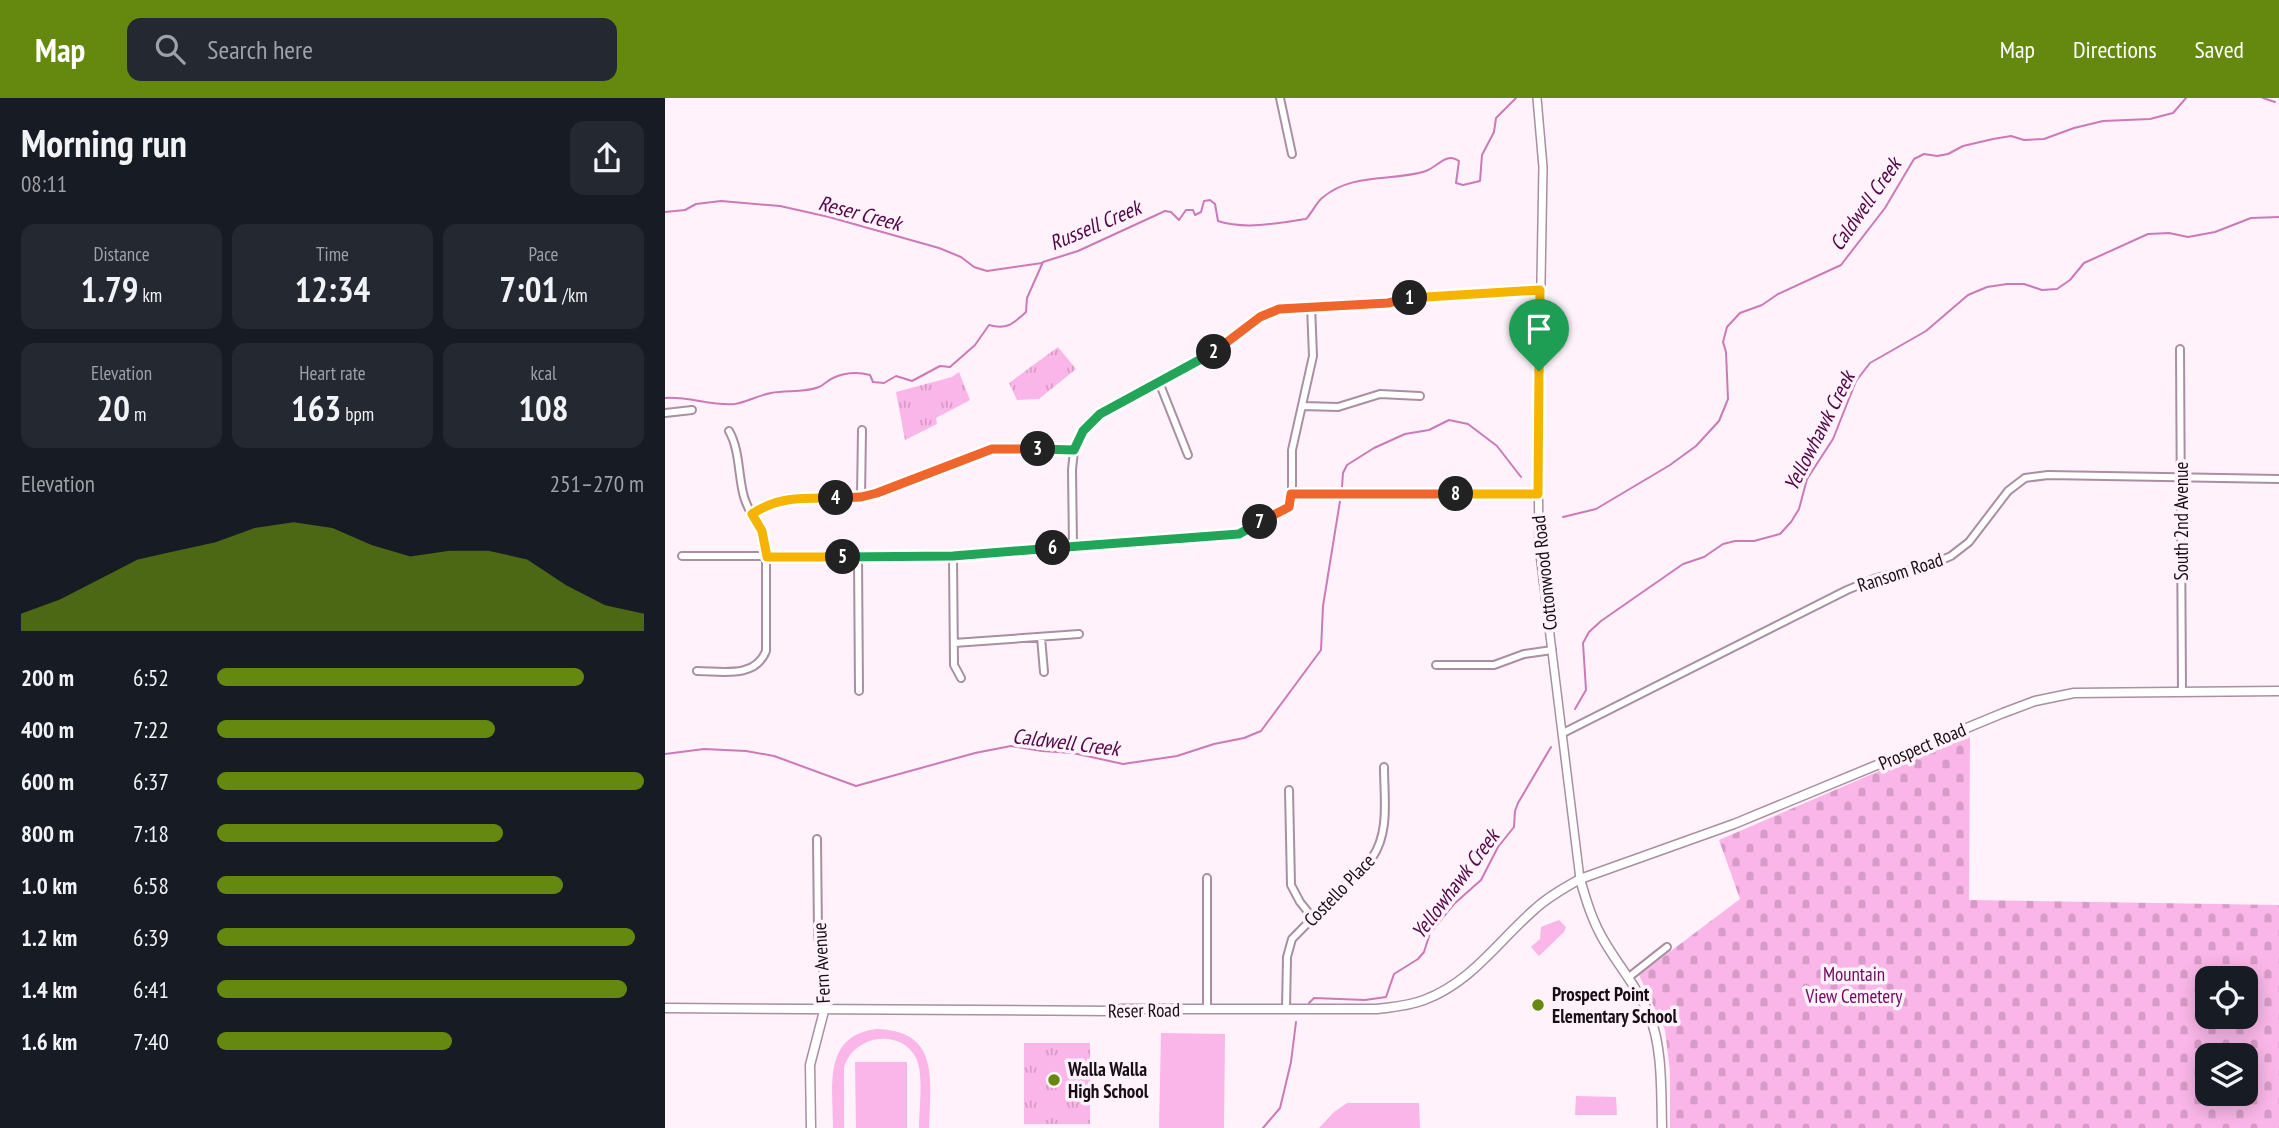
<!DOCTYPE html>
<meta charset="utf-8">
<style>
:root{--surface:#171b24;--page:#242831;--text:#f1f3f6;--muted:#9ea1a6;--accent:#65890f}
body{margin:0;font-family:"PT Sans Narrow",sans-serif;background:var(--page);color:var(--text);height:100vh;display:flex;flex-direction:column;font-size:26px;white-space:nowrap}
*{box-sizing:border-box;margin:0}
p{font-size:23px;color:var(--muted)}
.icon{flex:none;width:38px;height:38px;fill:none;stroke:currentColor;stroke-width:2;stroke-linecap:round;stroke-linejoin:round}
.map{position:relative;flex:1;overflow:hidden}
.side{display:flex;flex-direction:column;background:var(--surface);width:665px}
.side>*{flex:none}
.fabs{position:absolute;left:1530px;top:868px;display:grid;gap:14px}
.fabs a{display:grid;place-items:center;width:63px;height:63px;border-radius:14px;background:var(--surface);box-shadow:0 4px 18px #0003;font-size:35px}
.pin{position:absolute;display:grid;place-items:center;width:60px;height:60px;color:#fff;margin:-72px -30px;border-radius:50% 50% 50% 0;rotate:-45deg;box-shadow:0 0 7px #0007}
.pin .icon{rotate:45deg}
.km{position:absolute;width:35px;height:35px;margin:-18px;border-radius:50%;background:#222;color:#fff;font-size:19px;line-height:35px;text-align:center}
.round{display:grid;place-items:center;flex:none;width:74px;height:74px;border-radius:14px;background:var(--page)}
.overview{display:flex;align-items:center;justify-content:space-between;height:119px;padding:0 21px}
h1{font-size:38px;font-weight:600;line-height:52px}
.figures{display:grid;grid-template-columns:repeat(3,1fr);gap:10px;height:119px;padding:7px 21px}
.figures div{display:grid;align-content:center;border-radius:14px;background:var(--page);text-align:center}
.figures b{font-size:35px;font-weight:600}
.figures small{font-size:19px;font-weight:400}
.figures p{font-size:19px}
.chart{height:196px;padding:14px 21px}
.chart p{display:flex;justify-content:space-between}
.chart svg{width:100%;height:126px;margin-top:7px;fill:var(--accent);opacity:.7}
ul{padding:0 21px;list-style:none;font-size:23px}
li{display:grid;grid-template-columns:112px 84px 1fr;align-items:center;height:52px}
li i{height:18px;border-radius:9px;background:var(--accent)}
header{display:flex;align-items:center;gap:42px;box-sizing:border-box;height:98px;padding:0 35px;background:var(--accent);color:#fff}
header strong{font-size:33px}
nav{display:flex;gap:38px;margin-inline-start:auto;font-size:24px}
.search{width:490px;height:63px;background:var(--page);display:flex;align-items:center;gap:18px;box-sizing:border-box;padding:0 24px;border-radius:14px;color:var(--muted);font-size:26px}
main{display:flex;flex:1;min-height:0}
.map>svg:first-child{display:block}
</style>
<header>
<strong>Map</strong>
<div class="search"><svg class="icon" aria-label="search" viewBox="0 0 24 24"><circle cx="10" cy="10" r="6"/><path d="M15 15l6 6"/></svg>Search here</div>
<nav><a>Map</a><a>Directions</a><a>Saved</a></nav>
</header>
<main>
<section class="side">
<div class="overview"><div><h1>Morning run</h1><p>08:11</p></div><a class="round"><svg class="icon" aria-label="share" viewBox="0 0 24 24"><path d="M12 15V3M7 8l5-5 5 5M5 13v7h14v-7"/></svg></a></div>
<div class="figures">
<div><p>Distance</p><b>1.79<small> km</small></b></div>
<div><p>Time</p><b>12:34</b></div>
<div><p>Pace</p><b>7:01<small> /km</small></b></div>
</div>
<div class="figures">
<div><p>Elevation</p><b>20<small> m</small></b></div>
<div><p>Heart rate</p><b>163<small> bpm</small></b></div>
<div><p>kcal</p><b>108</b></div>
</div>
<div class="chart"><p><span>Elevation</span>251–270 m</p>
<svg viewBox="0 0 160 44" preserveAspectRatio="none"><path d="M0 44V38L10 33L20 26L30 19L40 16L50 13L60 8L70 6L80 8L90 14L100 18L110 16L120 16L130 19L140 28L150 35L160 38V44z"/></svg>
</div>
<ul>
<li><b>200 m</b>6:52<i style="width:86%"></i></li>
<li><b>400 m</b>7:22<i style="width:65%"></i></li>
<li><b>600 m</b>6:37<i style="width:100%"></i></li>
<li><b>800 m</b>7:18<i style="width:67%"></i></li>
<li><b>1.0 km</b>6:58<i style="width:81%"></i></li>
<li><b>1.2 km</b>6:39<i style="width:98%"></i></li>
<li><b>1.4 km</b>6:41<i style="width:96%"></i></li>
<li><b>1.6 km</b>7:40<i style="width:55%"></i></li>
</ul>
</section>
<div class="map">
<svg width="1614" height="1030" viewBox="0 0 1614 1030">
<defs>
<pattern id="grass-tufts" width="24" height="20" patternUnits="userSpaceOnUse" patternTransform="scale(1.75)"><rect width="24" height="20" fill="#fab6e8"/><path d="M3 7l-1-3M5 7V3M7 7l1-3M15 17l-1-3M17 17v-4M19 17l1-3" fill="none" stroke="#d69bc6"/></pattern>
<pattern id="cemetery-stones" width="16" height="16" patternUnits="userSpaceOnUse" patternTransform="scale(1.75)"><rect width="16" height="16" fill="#fab6e8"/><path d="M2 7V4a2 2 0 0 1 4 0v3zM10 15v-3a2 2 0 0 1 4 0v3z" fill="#d69bc6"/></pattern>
</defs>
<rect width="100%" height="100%" fill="#fff2fb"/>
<path fill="url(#grass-tufts)" d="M 393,249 L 411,271 L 374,301 L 352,302 L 344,285 Z
M 294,274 L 305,302 L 271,320 L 272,326 L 240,342 L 231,294 L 287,279 Z
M 894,822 L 901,829 L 899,834 L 874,858 L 866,849 L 875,841 L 876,829 Z
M 359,945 L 425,945 L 425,1026 L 359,1026 Z"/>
<path fill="url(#cemetery-stones)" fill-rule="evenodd" d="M 1305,634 L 1304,802 L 1614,807 L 1614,1030 L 1005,1030 L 1005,974 L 1000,932 L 974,877 L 1075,801 L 1054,742 ZM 1542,880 L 1580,880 L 1580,919 L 1542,919 ZM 1542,957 L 1580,957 L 1580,996 L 1542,996 Z"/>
<path fill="#fab6e8" d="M 212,931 C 276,933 265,983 264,1030 L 254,1030 C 254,1012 259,975 251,960 C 235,929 187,938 179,970 L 179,1030 L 168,1030 C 168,989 157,937 212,931 Z
M 496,935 L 560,936 L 559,1030 L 494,1030 Z
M 190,964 L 242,964 L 242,1030 L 191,1030 Z
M 911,998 L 951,999 L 952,1017 L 910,1017 Z
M 682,1005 L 754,1005 L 755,1030 L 654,1030 L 669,1014 Z"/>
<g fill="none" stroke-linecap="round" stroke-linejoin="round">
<path stroke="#cb7ab7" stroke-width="2" d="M 1598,0 L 1610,4
M 0,114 L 20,112 L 31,106 L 56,103 L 115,108 L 164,119 L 274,150 L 296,159 L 309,169 L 322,173 L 377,165
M 0,300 C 23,298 46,308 70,306 C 82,304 94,297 106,295 C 122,292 139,295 154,289 C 159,287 163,282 168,280 C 179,275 193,274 205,277 L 208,284 L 219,285 L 231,278 L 247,283 L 275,268 L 285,269 L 310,247 L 324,227 C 342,232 348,226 361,214 L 362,200 L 378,164 L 413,153 L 500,113 L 506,114 L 514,122 L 521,112 L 528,112 L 530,117 L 536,114 L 539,103 L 545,102 L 550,106 L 553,123 C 581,132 612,125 641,121 C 647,115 651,105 657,100 C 687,74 727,84 761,73 C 774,68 781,54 794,63 L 791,85 L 798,87 L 815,83 L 817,57 L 829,34 L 831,20 L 851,0
M 677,389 L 678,375 L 682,367 L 709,350 L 740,336 L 764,332 L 784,322 L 803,326 L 832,348 L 856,379
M 898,419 L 931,411 L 1005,367 L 1031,348 L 1054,323 L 1063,301 L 1061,254 L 1058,244 L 1062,229 L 1075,215 L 1097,207 L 1113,196 L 1176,167 L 1220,110 L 1249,61 L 1259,56 L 1272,58 L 1283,56 L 1298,48 L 1328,41 L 1346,38 L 1359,42 L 1379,41 L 1409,30 L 1438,23 L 1485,21 L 1508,15 L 1521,0
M 910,611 L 921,592 L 918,545 L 924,534 L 936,523 L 1018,466 L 1039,459 L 1058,446 L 1070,443 L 1089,443 L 1115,436 L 1126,424 L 1134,411 L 1142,381 L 1168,341 L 1191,283 L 1205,265 L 1261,233 L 1303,197 L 1322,189 L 1342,186 L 1359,186 L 1377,192 L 1392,191 L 1405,182 L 1419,165 L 1483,136 L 1504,135 L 1523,139 L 1550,134 L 1586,120 L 1614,119
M 0,656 L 39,651 L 81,653 L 109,658 L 191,688 L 310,655 L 346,648 L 377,653 L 408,655 L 458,666 L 512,658 L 549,646 L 579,640 L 596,633 L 656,552 L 658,508 L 675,403
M 644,905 L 649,900 L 700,902 L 721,899 L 729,876 L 753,861 L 759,854 L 765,835 L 774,824 L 789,806 L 816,782 L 833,749 L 849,729 L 850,713 L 853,705 L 886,649
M 598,1030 L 615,1010 L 626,964 L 631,924"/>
<defs>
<path id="minor" d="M 615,0 L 627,56
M 1515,251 L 1517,594
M 494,284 L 523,357
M 638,308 L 673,309 L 715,296 L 755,298
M 0,315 L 27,312
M 627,396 L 873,396
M 196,399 L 197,332
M 87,416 L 98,408 L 118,401 L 202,398 L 327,351 L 409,352
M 408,448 L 407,372 L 409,352 L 418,333 L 435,316 L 554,251 L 595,219 L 614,211 L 723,205 L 748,200 L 875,192
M 17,458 L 288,458 L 574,436 L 624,409 L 627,396 L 627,352 L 648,258 L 646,208
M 288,458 L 289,567 L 296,580
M 193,459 L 194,593
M 376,539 L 379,574
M 289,545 L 414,536
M 771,567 L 829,567 L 859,556 L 887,552
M 32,573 C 56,573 90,581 101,553 L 101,446 C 96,429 84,416 79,399 C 73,378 75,352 64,333
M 898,635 L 1182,492 L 1211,480 L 1267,466 L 1286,458 L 1304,444 L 1343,393 L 1360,380 L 1383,377 L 1614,381
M 624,692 L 626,787 L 635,804 L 647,819
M 152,741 L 153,837 L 158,873 L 159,913
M 542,780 L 542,911
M 964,879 L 1002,849
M 621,911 L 622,859 L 627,841 L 707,760 C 725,734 719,700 719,669"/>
<path id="tertiary" d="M 872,0 L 878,69 L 873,353 L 874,448 L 915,781"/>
<path id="secondary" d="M 915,781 C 921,802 927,822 938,841 C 952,866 971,887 983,914 C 998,947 996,994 997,1030
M 0,910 L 450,913 L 455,911 L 712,911 C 727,909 744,908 759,902 C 807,884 833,843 870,811 C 883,799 899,790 915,781 L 1069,726 L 1338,615 L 1370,603 L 1409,595 L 1614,593
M 146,1030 L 145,967 L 159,913"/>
</defs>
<use href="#minor" stroke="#aa8ea2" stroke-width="10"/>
<use href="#tertiary" stroke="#aa8ea2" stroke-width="10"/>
<use href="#secondary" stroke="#aa8ea2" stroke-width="11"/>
<use href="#minor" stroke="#fff" stroke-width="6"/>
<use href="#tertiary" stroke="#fff" stroke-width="7"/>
<use href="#secondary" stroke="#fff" stroke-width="8"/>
</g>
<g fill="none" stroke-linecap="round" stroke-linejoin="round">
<defs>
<path id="split-1" d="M 745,200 L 875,192 L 874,273"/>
<path id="split-2" d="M 549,254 L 595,219 L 614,211 L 723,205 L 745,200"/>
<path id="split-3" d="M 373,351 L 409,352 L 418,333 L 435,316 L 549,254"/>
<path id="split-4" d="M 171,400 L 196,399 L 212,395 L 327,351 L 373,351"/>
<path id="split-5" d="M 171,400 C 140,400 114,398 87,416 L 97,433 L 102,459 L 178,459"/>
<path id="split-6" d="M 178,459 L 288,458 L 388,450"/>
<path id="split-7" d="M 388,450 L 574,436 L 595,424"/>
<path id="split-8" d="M 595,424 L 624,409 L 626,396 L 791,396"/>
<path id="split-9" d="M 791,396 L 873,396 L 874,273"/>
</defs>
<use href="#split-1" stroke="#fff" stroke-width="14"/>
<use href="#split-2" stroke="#fff" stroke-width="14"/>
<use href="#split-3" stroke="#fff" stroke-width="14"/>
<use href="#split-4" stroke="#fff" stroke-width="14"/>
<use href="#split-5" stroke="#fff" stroke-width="14"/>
<use href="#split-6" stroke="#fff" stroke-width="14"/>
<use href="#split-7" stroke="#fff" stroke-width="14"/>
<use href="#split-8" stroke="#fff" stroke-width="14"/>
<use href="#split-9" stroke="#fff" stroke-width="14"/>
<use href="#split-1" stroke="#f5b400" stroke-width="9"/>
<use href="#split-2" stroke="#f0652b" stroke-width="9"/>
<use href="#split-3" stroke="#22a559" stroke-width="9"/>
<use href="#split-4" stroke="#f0652b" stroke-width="9"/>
<use href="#split-5" stroke="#f5b400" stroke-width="9"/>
<use href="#split-6" stroke="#22a559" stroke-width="9"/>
<use href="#split-7" stroke="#22a559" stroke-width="9"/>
<use href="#split-8" stroke="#f0652b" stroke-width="9"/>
<use href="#split-9" stroke="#f5b400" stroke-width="9"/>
</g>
<g fill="#65890f" stroke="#fff2fb" stroke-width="2.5">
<circle cx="873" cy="907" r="7"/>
<circle cx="389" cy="982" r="7"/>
</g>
<g text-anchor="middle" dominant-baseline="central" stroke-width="7" stroke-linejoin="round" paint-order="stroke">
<g font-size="19" fill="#180e16" stroke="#fff2fb">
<text transform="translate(1516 423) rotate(-90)">South 2nd Avenue</text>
<text transform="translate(1235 474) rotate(-18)">Ransom Road</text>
<text transform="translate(879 475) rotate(-96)">Cottonwood Road</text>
<text transform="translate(1257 648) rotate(-23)">Prospect Road</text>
<text transform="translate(674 792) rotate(-46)">Costello Place</text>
<text transform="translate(156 865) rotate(-93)">Fern Avenue</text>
<text transform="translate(479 912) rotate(-1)">Reser Road</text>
</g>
<g font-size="19" fill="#700960" stroke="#fff2fb">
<text x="1189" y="876">Mountain<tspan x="1189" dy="22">View Cemetery</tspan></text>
</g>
<g font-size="19" font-weight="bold" fill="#180e16" stroke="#fff2fb" text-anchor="start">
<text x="887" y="896">Prospect Point<tspan x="887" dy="22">Elementary School</tspan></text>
<text x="403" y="971">Walla Walla<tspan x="403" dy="22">High School</tspan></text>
</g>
<g font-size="21" font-style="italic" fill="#520646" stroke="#fff2fb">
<text transform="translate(1200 106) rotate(-55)">Caldwell Creek</text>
<text transform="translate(195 115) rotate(15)">Reser Creek</text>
<text transform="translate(430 127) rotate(-23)">Russell Creek</text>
<text transform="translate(1154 333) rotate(-63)">Yellowhawk Creek</text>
<text transform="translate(401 644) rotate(7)">Caldwell Creek</text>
<text transform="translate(790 786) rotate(-53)">Yellowhawk Creek</text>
</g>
</g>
</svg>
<div class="fabs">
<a><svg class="icon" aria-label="locate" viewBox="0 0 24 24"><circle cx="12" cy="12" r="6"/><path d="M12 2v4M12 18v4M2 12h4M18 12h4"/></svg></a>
<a><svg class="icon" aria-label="layers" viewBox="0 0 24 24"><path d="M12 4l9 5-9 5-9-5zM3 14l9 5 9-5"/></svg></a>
</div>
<div class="pin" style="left:874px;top:273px;background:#1e9e55"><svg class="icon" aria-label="arrive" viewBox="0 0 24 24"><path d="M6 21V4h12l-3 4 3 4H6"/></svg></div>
<b class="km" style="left:745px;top:200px">1</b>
<b class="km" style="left:549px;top:254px">2</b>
<b class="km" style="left:373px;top:351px">3</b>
<b class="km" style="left:171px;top:400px">4</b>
<b class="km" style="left:178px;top:459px">5</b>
<b class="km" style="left:388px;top:450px">6</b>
<b class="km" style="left:595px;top:424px">7</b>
<b class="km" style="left:791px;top:396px">8</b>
</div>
</main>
